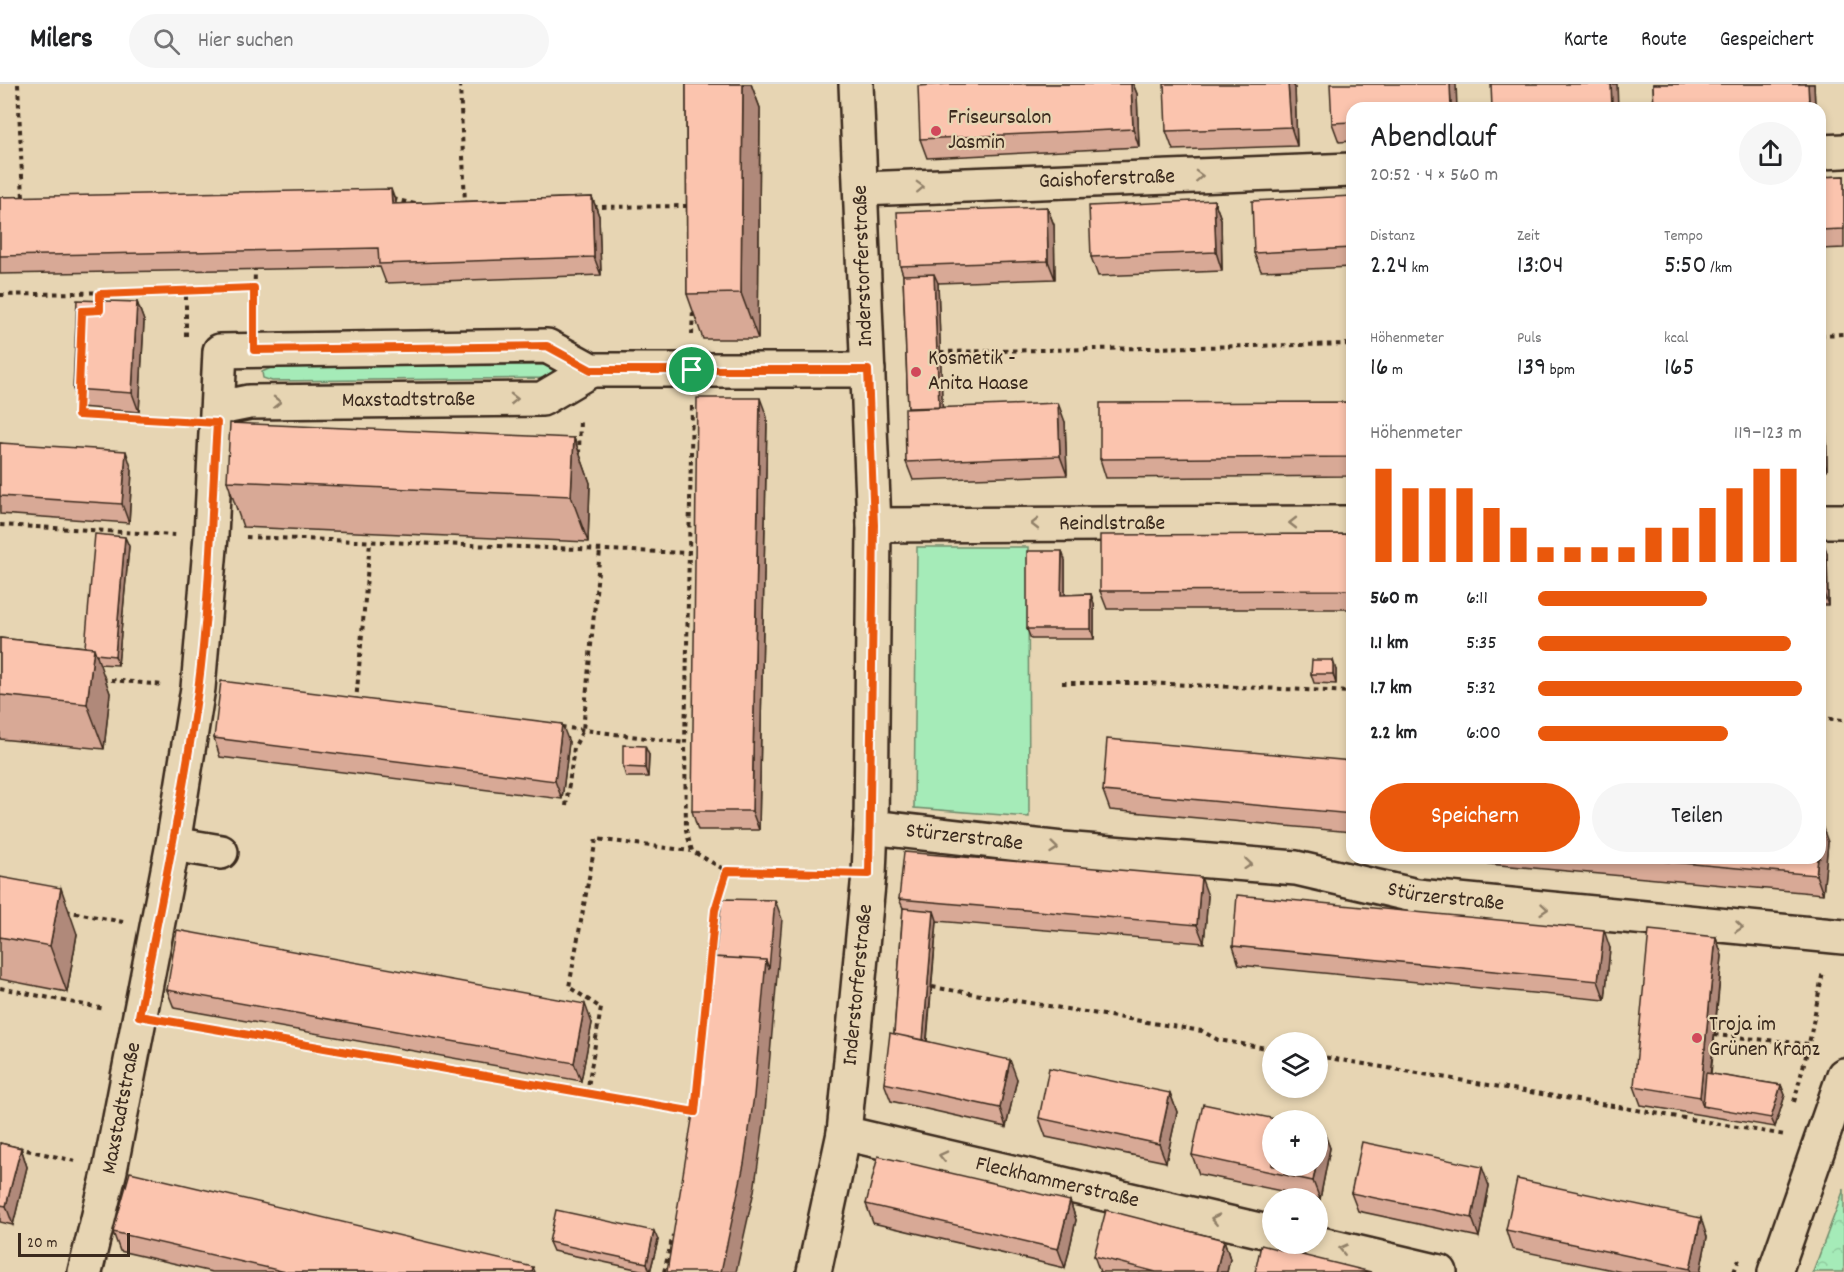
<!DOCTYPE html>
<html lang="de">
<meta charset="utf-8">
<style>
:root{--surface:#fff;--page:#f6f6f6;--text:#202124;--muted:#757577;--line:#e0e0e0;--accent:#ea580c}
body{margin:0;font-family:Dekko,sans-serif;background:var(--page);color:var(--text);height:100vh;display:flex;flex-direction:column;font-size:22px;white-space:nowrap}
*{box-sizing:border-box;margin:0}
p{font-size:20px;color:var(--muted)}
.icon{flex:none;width:33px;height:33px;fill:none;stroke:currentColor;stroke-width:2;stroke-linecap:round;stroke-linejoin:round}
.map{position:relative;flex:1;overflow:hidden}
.panel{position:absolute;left:1346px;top:18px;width:480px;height:762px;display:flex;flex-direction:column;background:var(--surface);border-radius:18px;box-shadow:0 3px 9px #0003}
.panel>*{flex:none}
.controls{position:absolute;left:1262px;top:948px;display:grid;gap:12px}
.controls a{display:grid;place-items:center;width:66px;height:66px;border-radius:50%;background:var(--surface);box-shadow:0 3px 9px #0003;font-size:30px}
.scale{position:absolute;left:18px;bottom:15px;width:112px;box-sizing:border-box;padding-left:6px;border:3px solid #3b2a1e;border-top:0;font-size:16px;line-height:21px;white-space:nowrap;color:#3b2a1e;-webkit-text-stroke:4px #e7d5b3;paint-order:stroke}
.pin{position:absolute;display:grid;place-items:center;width:51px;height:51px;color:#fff;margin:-26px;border:3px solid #fff;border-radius:50%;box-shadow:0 2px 6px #0007}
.round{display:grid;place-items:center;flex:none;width:63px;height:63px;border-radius:32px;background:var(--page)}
.head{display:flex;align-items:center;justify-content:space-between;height:102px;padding:0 24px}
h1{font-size:33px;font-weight:600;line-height:45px}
.stats{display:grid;grid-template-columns:repeat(3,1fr);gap:9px;height:102px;padding:6px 24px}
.stats div{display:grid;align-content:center}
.stats b{font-size:26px;font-weight:600}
.stats small{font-size:16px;font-weight:400}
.stats p{font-size:16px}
.chart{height:168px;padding:12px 24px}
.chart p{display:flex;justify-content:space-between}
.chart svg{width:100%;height:108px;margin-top:6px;stroke:var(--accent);stroke-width:6}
.button{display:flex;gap:12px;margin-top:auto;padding:12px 24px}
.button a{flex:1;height:69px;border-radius:36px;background:var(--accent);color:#fff;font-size:24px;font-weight:600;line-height:69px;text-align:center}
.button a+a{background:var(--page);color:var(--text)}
ul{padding:0 24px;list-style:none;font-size:20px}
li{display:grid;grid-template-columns:96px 72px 1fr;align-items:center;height:45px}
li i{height:15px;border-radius:8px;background:var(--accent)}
header{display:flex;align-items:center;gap:36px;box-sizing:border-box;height:84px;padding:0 30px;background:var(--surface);border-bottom:2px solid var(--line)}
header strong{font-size:28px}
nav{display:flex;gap:33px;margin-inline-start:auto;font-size:21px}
.search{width:420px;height:54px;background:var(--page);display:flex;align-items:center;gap:15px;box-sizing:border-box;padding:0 21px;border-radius:33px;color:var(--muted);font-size:22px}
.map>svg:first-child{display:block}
</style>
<header>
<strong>Milers</strong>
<div class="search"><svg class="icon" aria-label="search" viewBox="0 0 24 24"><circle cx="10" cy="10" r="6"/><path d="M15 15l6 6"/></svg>Hier suchen</div>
<nav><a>Karte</a><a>Route</a><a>Gespeichert</a></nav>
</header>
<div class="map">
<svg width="1844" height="1188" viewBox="0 0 1844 1188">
<defs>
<pattern id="forest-crowns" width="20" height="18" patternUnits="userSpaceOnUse" patternTransform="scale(1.5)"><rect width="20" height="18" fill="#a5ebb8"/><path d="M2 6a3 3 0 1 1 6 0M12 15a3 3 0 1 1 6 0" fill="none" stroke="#8fca9e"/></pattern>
</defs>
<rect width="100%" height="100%" fill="#e7d5b3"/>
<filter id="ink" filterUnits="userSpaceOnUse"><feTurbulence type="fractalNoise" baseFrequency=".0167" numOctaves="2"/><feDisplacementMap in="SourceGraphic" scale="12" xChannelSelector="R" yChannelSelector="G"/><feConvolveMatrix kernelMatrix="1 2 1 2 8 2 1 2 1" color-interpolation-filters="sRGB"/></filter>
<g filter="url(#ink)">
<path fill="#a5ebb8" stroke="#708a6b" stroke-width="1.5" d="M 547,281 L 558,284 L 559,294 L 272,297 L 263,294 L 262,288 L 273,283 Z
M 917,463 L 1028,463 L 1029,733 L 914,724 Z"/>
<path fill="url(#forest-crowns)" stroke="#708a6b" stroke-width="1.5" d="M 1844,1105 L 1844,1188 L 1813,1188 Z"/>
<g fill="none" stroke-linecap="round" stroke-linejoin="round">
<defs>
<g id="minor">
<path d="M 1820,68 L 1844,67"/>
<path id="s1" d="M 861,105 L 1352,86"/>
<path id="s2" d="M 219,324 L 249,318 L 542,315 L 591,286"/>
<path d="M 1820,437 L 1844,437"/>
<path id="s3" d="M 874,441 L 1352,439"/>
<path id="s4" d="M 871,743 L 1062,765 L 1296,784 L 1417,812 L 1844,853"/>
<path d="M 173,760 L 221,768"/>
<path id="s5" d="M 844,1049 L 1272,1149"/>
<path d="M 1317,1159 L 1440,1188"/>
<path id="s6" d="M 85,1188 L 110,1086 L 173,760 L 198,604 L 211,452 L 220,267 L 547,262 L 591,286 L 868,286"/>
<path id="s7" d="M 814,1188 L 844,1049 L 869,790 L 871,743 L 874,441 L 856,0"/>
<path d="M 1775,1188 L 1844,991"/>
</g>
</defs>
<use href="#minor" stroke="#3b2a1e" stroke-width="38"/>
<path stroke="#3b2a1e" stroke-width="4" stroke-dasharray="4.5 4.5" stroke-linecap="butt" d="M 18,0 L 23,115
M 460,0 L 465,120
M 393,115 L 415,120
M 593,123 L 690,122
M 0,211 L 254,204
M 100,222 L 100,210
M 254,232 L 255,185
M 692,251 L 693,223
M 1820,251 L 1844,250
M 186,252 L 186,208
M 940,268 L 1352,260
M 78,317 L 77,331 L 182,336
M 692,322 L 685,659 L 686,746 L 692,767 L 727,787 L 833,789
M 579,370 L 580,335
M 0,441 L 176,451
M 246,453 L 689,469
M 102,595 L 163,601
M 1062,599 L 1145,599 L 1352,608
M 356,618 L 370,458
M 1820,634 L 1844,636
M 561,643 L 685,659
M 566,722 L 574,664 L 583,646 L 600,466
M 66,827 L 123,838
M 932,903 L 1202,947 L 1218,956 L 1272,965
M 0,904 L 105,925
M 175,938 L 695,1028
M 704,942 L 715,826 L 727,787
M 1714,951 L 1809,960
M 1317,972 L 1785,1051
M 587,1009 L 601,924 L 569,903 L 596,755 L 691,767
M 1794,1018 L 1809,960 L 1823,887
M 18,1064 L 75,1077
M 664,1188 L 673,1151
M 1734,1188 L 1739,1175"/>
<use href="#minor" stroke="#e7d5b3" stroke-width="33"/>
</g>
<path fill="#d8a996" stroke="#3b2a1e" stroke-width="1.5" d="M 686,0 L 751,0 L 760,24 L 758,255 L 703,255 L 687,210 Z
M 949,0 L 1133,0 L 1137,10 L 1139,63 L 927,74 L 920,55 Z
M 1653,0 L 1814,0 L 1815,24 L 1654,24 Z
M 1295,4 L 1297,62 L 1173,66 L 1166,47 Z
M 1352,24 L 1352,57 L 1339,58 L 1332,39 Z
M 1844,92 L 1844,164 L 1820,165 L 1820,93 Z
M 1352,112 L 1352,183 L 1261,187 L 1254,169 Z
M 0,113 L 397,120 L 592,113 L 599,132 L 601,191 L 386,199 L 380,183 L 0,190 Z
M 1214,116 L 1221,135 L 1222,187 L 1098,192 L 1091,173 Z
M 1047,123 L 1054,141 L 1055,195 L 938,199 L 942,323 L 1065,338 L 1067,391 L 913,396 L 906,378 L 908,324 L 903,191 L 900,182 Z
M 137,218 L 144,237 L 139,328 L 80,323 L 73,305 Z
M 1820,315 L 1826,334 L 1827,387 L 1820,387 Z
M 1352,318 L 1352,392 L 1106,394 L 1100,375 Z
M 767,333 L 759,746 L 698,746 L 692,727 Z
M 574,354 L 590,399 L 588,458 L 243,443 L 227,397 Z
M 0,359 L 132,386 L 129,439 L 0,430 Z
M 1352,450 L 1352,525 L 1107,525 L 1100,507 Z
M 1820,450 L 1827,469 L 1828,521 L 1820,521 Z
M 129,462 L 118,581 L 99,580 L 110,609 L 104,665 L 0,655 L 0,554 L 85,563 Z
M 1065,476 L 1065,511 L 1091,510 L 1094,520 L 1094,555 L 1031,555 L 1027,545 Z
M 1336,586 L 1336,600 L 1314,599 L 1311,590 Z
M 214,654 L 569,658 L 562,715 L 220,673 Z
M 649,671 L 648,693 L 626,693 L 623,683 Z
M 1352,677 L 1352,748 L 1110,726 L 1103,707 Z
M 1828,758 L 1823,810 L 1489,780 L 1487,774 L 1820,774 Z
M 0,793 L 77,850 L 67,908 L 0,895 Z
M 1208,812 L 1204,859 L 937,837 L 927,957 L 1017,995 L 1006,1043 L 891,1017 L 884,999 L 894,950 L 903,824 L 899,815 Z
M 1716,853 L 1722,872 L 1711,990 L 1781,1001 L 1785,1011 L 1775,1043 L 1641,1021 L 1634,1002 Z
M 1233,862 L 1610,864 L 1605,916 L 1239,881 Z
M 167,906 L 592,939 L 581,997 L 174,924 Z
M 1170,1009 L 1177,1028 L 1166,1078 L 1046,1053 L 1039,1034 Z
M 1323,1046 L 1330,1064 L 1320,1115 L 1199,1090 L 1192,1071 Z
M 0,1059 L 21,1064 L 27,1083 L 13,1141 L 0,1138 Z
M 1489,1102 L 1479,1153 L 1358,1127 L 1351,1109 Z
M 1070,1117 L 1076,1136 L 1065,1184 L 873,1139 L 866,1120 Z
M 1506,1146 L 1707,1153 L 1700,1188 L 1622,1188 L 1512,1165 Z
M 113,1148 L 533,1183 L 535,1188 L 212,1188 L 120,1167 Z
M 658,1156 L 650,1188 L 553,1167 L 549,1158 Z
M 1224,1156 L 1230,1175 L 1227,1188 L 1100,1188 L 1094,1172 Z"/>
<path fill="#b0897a" stroke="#3b2a1e" stroke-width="1.5" d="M 743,0 L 751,0 L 760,24 L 758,255 L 741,209 Z
M 1131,0 L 1133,0 L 1137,10 L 1139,63 L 1133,45 Z
M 1288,0 L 1293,0 L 1295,4 L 1297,62 L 1291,43 Z
M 1450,0 L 1456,0 L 1457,24 L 1451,24 Z
M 1611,0 L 1617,0 L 1618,24 L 1612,24 Z
M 1808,0 L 1814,0 L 1815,24 L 1811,24 L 1809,20 Z
M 391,105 L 398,124 L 392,120 Z
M 592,113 L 599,132 L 601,191 L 594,173 Z
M 1214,116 L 1221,135 L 1222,187 L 1216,168 Z
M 1047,123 L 1054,141 L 1055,195 L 1048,177 Z
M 934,190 L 938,199 L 943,342 L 939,333 Z
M 137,218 L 144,237 L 139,328 L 132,309 Z
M 760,314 L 767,333 L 759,746 L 752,727 Z
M 1820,315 L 1826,334 L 1827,387 L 1820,368 Z
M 1058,319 L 1065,338 L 1067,391 L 1060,372 Z
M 574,354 L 590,399 L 588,458 L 571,412 Z
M 126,367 L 132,386 L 129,439 L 122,420 Z
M 1820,450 L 1827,469 L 1828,521 L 1821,502 Z
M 125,453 L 129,462 L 118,581 L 115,572 Z
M 1062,467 L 1065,476 L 1065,520 L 1061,511 Z
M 1091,510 L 1094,520 L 1094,555 L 1091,545 Z
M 94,564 L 110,609 L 104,665 L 87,620 Z
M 1333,576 L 1336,586 L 1336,600 L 1333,590 Z
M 562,640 L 569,658 L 562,715 L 555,697 Z
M 645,662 L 649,671 L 648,693 L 645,684 Z
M 1821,739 L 1828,758 L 1823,810 L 1816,791 L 1818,774 L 1820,774 L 1820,756 Z
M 1201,793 L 1208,812 L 1204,859 L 1197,841 Z
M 61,804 L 77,850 L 67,908 L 50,862 Z
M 775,816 L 782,835 L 764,1039 L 754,1107 L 736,1188 L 721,1188 Z
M 934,827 L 937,836 L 925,975 L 922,965 Z
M 1604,846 L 1610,864 L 1605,916 L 1598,897 Z
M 1716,853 L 1722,872 L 1707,1023 L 1703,1022 L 1700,1013 Z
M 585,920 L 592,939 L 581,997 L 574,979 Z
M 1010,976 L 1017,995 L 1006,1043 L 1000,1024 Z
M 1781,1001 L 1785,1011 L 1775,1043 L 1771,1034 Z
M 1170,1009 L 1177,1028 L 1166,1078 L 1159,1060 Z
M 1323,1046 L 1330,1064 L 1320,1115 L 1313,1097 Z
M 21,1064 L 27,1083 L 13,1141 L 6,1122 Z
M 1482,1083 L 1489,1102 L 1479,1153 L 1472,1134 Z
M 1070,1117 L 1076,1136 L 1065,1184 L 1058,1165 Z
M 1701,1134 L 1707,1153 L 1700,1188 L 1691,1188 L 1690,1185 Z
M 654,1147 L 658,1156 L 650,1188 L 647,1179 Z
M 1224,1156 L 1230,1175 L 1227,1188 L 1216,1188 Z"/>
<path fill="#fbc4ae" stroke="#3b2a1e" stroke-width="1.5" d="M 686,0 L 743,0 L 741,209 L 687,210 Z
M 949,0 L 1131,0 L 1133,45 L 920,55 L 918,2 Z
M 1164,0 L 1288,0 L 1291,43 L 1166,47 Z
M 1330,0 L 1450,0 L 1451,24 L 1352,24 L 1352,38 L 1332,39 Z
M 1491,0 L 1611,0 L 1612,24 L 1492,24 Z
M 1653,0 L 1808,0 L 1809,20 L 1721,24 L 1654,24 Z
M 1844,92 L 1844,145 L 1820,146 L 1820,93 Z
M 391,105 L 392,120 L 592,113 L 594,173 L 379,180 L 378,164 L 0,172 L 0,113 Z
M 1352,112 L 1352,164 L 1254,169 L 1252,117 Z
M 1214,116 L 1216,168 L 1091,173 L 1089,122 Z
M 1047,123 L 1048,177 L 900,182 L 897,128 Z
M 934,190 L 939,323 L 908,324 L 903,191 Z
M 77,216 L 137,218 L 132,309 L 73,305 Z
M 697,314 L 760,314 L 752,727 L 692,727 Z
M 1352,318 L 1352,373 L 1100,375 L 1100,319 Z
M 1058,319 L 1060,372 L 906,378 L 905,325 Z
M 230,339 L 574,354 L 571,412 L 227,397 Z
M 0,359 L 126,367 L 122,420 L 0,412 Z
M 95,450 L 125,453 L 115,572 L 96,570 L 94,564 L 85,563 Z
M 1352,450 L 1352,506 L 1100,507 L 1100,451 Z
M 1820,450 L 1821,502 L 1820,502 Z
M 1027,467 L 1062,467 L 1061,511 L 1091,510 L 1091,545 L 1027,545 Z
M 0,554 L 94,564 L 87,620 L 0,611 Z
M 1312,576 L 1333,576 L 1333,590 L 1311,590 Z
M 221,597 L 562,640 L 555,697 L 214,654 Z
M 1107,655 L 1352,677 L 1352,730 L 1103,707 Z
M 623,661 L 645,662 L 645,684 L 623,683 Z
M 1820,739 L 1821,739 L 1820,756 Z
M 904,768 L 1201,793 L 1197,841 L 899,815 Z
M 1627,774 L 1818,774 L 1816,791 Z
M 0,793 L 61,804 L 50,862 L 0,853 Z
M 1237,811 L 1604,846 L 1598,897 L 1233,862 Z
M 722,815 L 775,816 L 769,885 L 766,876 L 715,873 Z
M 903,824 L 934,827 L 923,956 L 894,950 Z
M 177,846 L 585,920 L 574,979 L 167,906 Z
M 1649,846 L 1716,853 L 1700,1013 L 1634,1002 Z
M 711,873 L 766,876 L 754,1012 L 744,1080 L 721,1188 L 667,1188 L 697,1005 Z
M 890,949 L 1010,976 L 1000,1024 L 884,999 Z
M 1049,984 L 1170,1009 L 1159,1060 L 1039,1034 Z
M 1706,989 L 1781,1001 L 1771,1034 L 1703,1022 Z
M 1203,1020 L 1280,1036 L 1272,1036 L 1272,1082 L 1316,1082 L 1313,1097 L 1192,1071 Z
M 1317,1044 L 1323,1046 L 1317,1078 Z
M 1362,1058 L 1482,1083 L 1472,1134 L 1351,1109 Z
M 0,1059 L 21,1064 L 6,1122 L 0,1121 Z
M 878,1072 L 1070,1117 L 1058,1165 L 866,1120 Z
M 130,1088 L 533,1183 L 532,1188 L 286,1188 L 113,1148 Z
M 1517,1095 L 1701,1134 L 1690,1185 L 1506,1146 Z
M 556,1126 L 654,1147 L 647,1179 L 549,1158 Z
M 1106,1126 L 1224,1156 L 1216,1188 L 1156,1188 L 1094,1172 Z
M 1261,1161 L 1371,1188 L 1255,1188 Z"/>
<defs><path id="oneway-chevron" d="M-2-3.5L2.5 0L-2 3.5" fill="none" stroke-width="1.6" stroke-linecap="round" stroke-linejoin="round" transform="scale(1.5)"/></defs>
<g stroke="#918068">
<use href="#oneway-chevron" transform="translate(1199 92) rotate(-2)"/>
<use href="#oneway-chevron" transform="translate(920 103) rotate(-2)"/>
<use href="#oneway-chevron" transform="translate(514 315) rotate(-1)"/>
<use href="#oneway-chevron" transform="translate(277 318) rotate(-1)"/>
<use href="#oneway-chevron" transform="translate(1293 439) rotate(180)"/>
<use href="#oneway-chevron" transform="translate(1035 440) rotate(180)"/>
<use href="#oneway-chevron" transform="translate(1054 764) rotate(6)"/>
<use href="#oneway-chevron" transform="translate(1248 780) rotate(5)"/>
<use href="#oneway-chevron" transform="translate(1544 825) rotate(5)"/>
<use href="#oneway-chevron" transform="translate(1739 843) rotate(5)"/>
<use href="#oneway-chevron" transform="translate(943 1072) rotate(-167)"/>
<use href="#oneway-chevron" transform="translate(1215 1135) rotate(-167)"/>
<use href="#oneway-chevron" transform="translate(1343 1165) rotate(-167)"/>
</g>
</g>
<g fill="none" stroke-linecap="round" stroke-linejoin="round" filter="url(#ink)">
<defs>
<path id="route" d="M 254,204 L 254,266 L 547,262 L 591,286 L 868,286 L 874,441 L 869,790 L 727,787 L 715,826 L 695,1028 L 139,932 C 160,823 183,715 198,606 C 210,517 211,428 217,339 L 78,331 L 82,227 L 100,226 L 100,210 Z"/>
</defs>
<use href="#route" stroke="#fff" stroke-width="12"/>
<use href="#route" stroke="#ea580c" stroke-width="8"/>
</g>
<g fill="#d1495b" stroke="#e7d5b3" stroke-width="2">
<circle cx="936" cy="47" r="6"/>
<circle cx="916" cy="288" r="6"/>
<circle cx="1697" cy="954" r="6"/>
</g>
<g text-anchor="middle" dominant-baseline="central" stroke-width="4.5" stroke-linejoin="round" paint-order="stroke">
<g font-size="22" fill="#3b2a1e" stroke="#e7d5b3" text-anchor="start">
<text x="948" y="34">Friseursalon<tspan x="948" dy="25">Jasmin</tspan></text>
<text x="928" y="275">Kosmetik -<tspan x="928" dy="25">Anita Haase</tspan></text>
<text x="1709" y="941">Troja im<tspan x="1709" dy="25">Grünen Kranz</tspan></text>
</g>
<g font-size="22" fill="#3b2a1e" stroke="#e7d5b3">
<text stroke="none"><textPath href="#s1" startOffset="246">Gaishoferstraße</textPath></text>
<text transform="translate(864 182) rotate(-92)">Inderstorferstraße</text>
<text stroke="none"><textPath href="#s2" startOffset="190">Maxstadtstraße</textPath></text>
<text stroke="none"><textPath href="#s3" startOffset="238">Reindlstraße</textPath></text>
<text stroke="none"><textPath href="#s4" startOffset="94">Stürzerstraße</textPath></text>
<text stroke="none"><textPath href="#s4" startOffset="580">Stürzerstraße</textPath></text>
<text stroke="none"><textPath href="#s7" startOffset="291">Inderstorferstraße</textPath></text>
<text stroke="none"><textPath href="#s6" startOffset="168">Maxstadtstraße</textPath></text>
<text stroke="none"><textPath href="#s5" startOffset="219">Fleckhammerstraße</textPath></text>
</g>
</g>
</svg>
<div class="controls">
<a><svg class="icon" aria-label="layers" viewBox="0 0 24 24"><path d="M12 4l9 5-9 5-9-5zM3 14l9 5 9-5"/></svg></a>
<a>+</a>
<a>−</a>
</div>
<div class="scale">20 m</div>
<div class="pin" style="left:692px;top:286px;background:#1e9e55"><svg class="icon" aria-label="arrive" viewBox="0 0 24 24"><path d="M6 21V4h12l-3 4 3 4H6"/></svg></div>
<section class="panel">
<div class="head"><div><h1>Abendlauf</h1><p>20:52 · 4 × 560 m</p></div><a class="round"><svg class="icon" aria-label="share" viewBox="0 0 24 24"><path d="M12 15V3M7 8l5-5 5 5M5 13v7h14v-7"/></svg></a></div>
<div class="stats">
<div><p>Distanz</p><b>2.24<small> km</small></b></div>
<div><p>Zeit</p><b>13:04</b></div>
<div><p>Tempo</p><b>5:50<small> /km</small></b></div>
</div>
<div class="stats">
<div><p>Höhenmeter</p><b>16<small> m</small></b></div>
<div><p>Puls</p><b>139<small> bpm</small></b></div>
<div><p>kcal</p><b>165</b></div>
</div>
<div class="chart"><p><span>Höhenmeter</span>119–123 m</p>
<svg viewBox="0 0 160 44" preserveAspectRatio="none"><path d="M5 44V6M15 44V14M25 44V14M35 44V14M45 44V22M55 44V30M65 44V38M75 44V38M85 44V38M95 44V38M105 44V30M115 44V30M125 44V22M135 44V14M145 44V6M155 44V6"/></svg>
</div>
<ul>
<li><b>560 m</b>6:11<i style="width:64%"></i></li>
<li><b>1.1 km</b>5:35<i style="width:96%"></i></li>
<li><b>1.7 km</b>5:32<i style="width:100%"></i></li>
<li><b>2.2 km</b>6:00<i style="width:72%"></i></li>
</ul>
<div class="button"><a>Speichern</a><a>Teilen</a></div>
</section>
</div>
